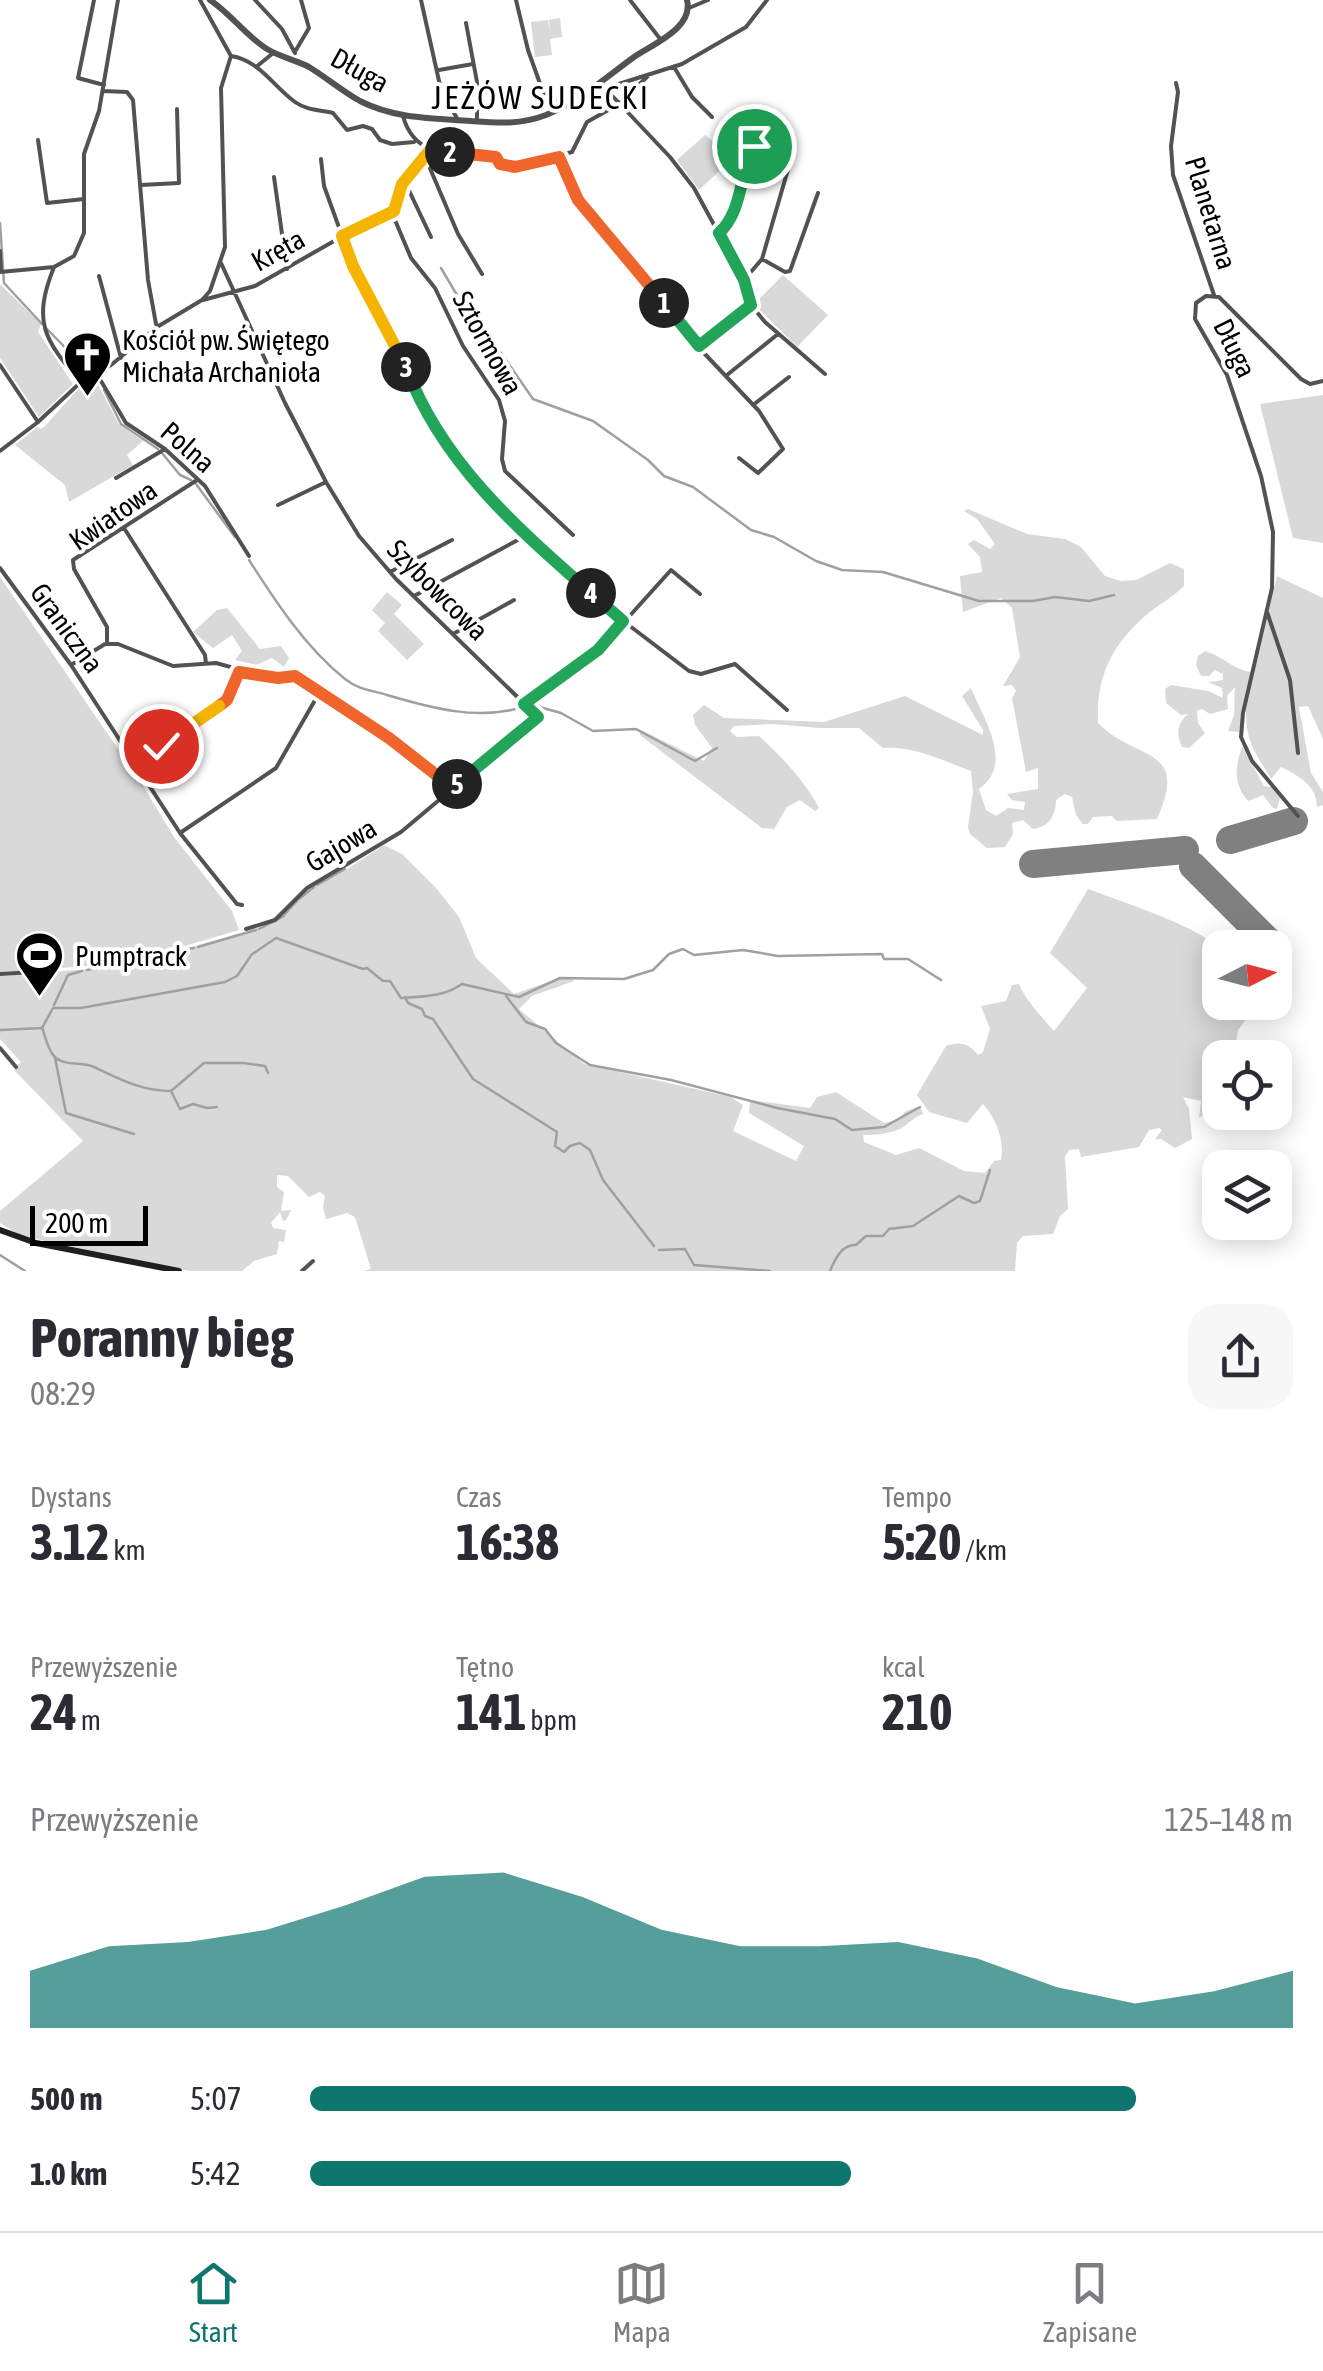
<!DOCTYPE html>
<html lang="pl">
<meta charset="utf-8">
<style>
:root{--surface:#fff;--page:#f7f7f7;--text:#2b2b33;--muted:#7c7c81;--line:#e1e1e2;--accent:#0f766e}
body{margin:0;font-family:"Asap Condensed",sans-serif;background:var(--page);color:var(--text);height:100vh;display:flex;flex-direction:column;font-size:38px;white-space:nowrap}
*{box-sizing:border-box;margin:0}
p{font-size:32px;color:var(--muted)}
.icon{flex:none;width:55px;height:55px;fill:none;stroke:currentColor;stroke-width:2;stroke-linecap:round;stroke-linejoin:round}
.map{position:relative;height:1271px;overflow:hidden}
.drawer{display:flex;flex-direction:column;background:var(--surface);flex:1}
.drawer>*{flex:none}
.needle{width:65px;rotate:84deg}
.fabs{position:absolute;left:1202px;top:930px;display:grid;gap:20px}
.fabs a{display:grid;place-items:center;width:90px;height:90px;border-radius:20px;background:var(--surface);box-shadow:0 5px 25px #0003;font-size:50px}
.scale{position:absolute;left:30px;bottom:25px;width:118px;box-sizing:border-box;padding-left:10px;border:5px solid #000;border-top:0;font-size:28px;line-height:35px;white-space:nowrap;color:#000;-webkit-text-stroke:8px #fff;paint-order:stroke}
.pin{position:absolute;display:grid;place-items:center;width:85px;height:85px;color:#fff;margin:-42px;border:5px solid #fff;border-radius:50%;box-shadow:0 2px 10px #0007}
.km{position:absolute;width:50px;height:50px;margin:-25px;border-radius:50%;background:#222;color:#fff;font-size:28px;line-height:50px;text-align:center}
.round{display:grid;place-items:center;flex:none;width:105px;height:105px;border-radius:30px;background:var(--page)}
.headline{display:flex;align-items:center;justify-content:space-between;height:170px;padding:0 30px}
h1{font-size:55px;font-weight:700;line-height:75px}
.figures{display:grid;grid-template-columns:repeat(3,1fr);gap:15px;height:170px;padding:10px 30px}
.figures div{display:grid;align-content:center}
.figures b{font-size:50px;font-weight:700}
.figures small{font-size:28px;font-weight:400}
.figures p{font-size:28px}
.chart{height:280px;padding:20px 30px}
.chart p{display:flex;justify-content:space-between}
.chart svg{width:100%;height:180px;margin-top:10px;fill:var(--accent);opacity:.7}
ul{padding:0 30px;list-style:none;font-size:32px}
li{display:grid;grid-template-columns:160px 120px 1fr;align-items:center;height:75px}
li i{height:25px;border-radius:12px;background:var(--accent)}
.dock{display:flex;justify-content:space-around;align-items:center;height:140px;border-top:2px solid var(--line);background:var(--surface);font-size:28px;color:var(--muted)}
.dock a{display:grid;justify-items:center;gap:5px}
.dock .on{color:var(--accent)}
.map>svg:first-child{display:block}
</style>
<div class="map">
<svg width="1323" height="1271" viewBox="0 0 1323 1271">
<rect width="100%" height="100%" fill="#fff"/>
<path fill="#d9d9d9" d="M 560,18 L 562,37 L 550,39 L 552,55 L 535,57 L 531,22 L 548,20 L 550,33 L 549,20 Z
M 705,135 L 729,153 L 731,160 L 699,190 L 677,160 Z
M 783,275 L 828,315 L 797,347 L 754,304 Z
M 0,284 L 41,324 L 38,332 L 73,384 L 39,417 L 0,358 Z
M 96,381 L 119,424 L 143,441 L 127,455 L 133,465 L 69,502 L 65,485 L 15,445 L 37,427 L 41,429 L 45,426 L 81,386 L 88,383 L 96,386 Z
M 1323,395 L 1323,543 L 1293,538 L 1260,404 Z
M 968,509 L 1027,534 L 1065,539 L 1081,547 L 1105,576 L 1121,581 L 1136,580 L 1170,563 L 1184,569 L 1184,586 C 1172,598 1158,605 1145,616 C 1111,646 1096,678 1098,723 C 1136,762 1190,745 1157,819 L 1117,821 L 1112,816 L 1093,817 L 1088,824 L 1083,824 L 1076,815 L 1072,797 L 1065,794 L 1056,800 C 1056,815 1049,827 1033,829 L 1023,820 L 1012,823 L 1013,834 L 1005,847 L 987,848 L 970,834 L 968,827 L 973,792 L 971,771 C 941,760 915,746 883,748 L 859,728 L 820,728 L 773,724 L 734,726 L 730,731 L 737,737 L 759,736 C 781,756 805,781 819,808 L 815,811 L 800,800 L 787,807 L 774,829 L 762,828 L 640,735 L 639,729 L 704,761 L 712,748 L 695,725 L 693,715 L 704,705 L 724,718 L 824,722 L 905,696 L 983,735 L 983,730 L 962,696 L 971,688 C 983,718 1015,764 979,789 L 986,810 L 996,816 L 1008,808 L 1024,810 L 1025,802 L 1012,800 L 1007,794 L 1038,789 L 1038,768 L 1026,772 L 1012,698 L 1016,691 L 1012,685 L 1003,686 L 1020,657 L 1012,608 L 1001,598 L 963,612 L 960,576 L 982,572 L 980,557 L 968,544 L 974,540 L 990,549 L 995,544 L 977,519 L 964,511 Z
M 1277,576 L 1323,598 L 1323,739 L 1308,706 L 1299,707 L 1311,773 L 1323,792 L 1323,805 L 1317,807 C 1317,785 1297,775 1281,767 L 1271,779 C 1255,751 1246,744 1246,710 Z
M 0,577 L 140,781 L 174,837 L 232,911 L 239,930 L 161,953 L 102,965 L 0,972 Z
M 387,592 L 402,605 L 394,614 L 424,644 L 407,660 L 378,631 L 385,623 L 372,610 Z
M 227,608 L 260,649 L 281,646 L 289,658 L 284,667 L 272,658 L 256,665 L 235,660 L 242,651 L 232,635 L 213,648 L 193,632 L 217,610 Z
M 1205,651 C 1222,656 1234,670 1251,672 L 1239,732 L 1228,731 L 1234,715 L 1235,687 L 1227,696 L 1228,709 L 1210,714 L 1202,709 L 1197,711 L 1198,723 L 1205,733 L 1189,748 L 1182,747 C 1176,734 1177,723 1188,714 L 1181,715 L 1166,703 L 1165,689 L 1171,685 L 1208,691 L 1223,698 L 1222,688 L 1208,682 L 1223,680 L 1223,674 L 1215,670 L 1209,676 L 1201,676 L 1196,665 L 1198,656 Z
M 1242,746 L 1264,786 L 1271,787 L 1280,798 L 1277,809 L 1273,808 L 1263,795 L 1248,801 C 1232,783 1236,765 1242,746 Z
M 384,845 L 402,854 L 437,889 L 459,917 L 476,958 L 514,994 L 560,978 L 571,978 L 574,981 L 532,996 L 519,1009 L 584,1064 L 731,1097 L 743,1105 L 733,1131 L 796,1161 L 804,1146 L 749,1113 L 750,1100 L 810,1108 L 817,1097 L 836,1092 L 884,1123 L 897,1120 L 906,1111 L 920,1106 L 923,1114 C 913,1117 909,1124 900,1129 C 888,1134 876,1135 863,1135 L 864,1142 L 896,1155 L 919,1148 L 964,1171 L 985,1173 L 994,1161 L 1001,1160 C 1005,1141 996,1118 983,1104 L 967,1123 L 929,1112 L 917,1095 L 946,1046 C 960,1041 969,1043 978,1055 L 983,1052 L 990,1029 L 981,1006 L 1006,1001 L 1012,985 L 1019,984 C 1026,1001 1042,1017 1054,1031 L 1087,988 L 1050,953 L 1088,889 C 1114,899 1204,928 1217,948 C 1225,960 1220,988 1220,1002 L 1251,1003 L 1253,1010 L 1238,1030 L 1235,1053 L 1214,1048 L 1212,1054 L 1220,1058 L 1220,1078 L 1216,1072 L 1210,1110 L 1199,1118 L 1201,1101 L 1183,1097 L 1189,1109 L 1192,1139 L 1175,1148 L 1161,1139 L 1155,1139 L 1162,1130 L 1159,1128 L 1149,1130 L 1139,1147 L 1081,1157 L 1079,1149 L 1069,1150 L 1065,1157 L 1068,1209 L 1060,1216 L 1053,1234 L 1023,1236 L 1017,1243 L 1015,1271 L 363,1271 L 371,1269 L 355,1217 L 347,1213 L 326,1219 L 323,1208 L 325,1196 L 320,1192 L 309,1197 L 288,1176 L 277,1175 L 277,1187 L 284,1192 L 281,1211 L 291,1210 L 286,1220 L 283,1221 L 280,1212 L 271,1223 L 273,1228 L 286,1230 L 284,1242 L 279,1241 L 277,1254 L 254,1261 L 242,1271 L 190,1271 L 21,1236 L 0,1223 L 0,1211 L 83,1141 L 14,1070 L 21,1062 L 0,1039 L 0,976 L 100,968 L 160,956 L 268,925 L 282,916 L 314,886 L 344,868 L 346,870 Z"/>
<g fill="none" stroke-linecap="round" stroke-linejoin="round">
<path stroke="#a0a0a0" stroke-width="2.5" d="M 0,223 L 4,283 L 42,324
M 441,268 L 461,302 L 474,314 L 533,399 L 593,421 L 648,460 L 664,476 L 693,487 L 751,530 L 774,537 L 816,561 L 842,570 L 883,572 L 979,601 L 1033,601 L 1055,597 L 1089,601 L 1114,595
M 46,328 L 90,373
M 104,390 L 121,424 L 158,449
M 162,453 L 180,475 L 191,480
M 196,484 L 235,537
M 249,560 C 276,602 305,647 345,679 C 359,690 371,690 387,695 C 431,708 478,721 523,707
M 529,704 L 561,713 L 593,731 L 636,729 L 695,761 L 717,748
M 317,885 L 345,869
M 299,899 L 314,887
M 285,914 L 297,901
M 259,929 L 284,916
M 198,947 L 256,930
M 251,955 L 276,938 L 363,969 L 367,968 L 383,981 L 390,981 L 401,998 C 423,996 444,997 462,984 L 519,997 L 560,978 L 624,979 L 653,970 L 669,954 L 683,949 L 694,955 L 743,950 L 778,956 L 882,954 L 884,959 L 908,959 L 941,980
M 87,970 L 194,948
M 506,996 L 526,1022 L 545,1029 L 556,1043 L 590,1065 L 671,1080 L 777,1108 L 835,1119 L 852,1130 L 884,1127 L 920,1107
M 405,997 L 408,1003 L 422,1009 L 425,1016 L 433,1019 L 473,1079 L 557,1132 L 555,1146 L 564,1152 L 570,1146 L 580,1143 L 590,1150 L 603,1180 L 654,1246
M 54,1005 L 68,975 L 82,971
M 42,1027 C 45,1036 48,1051 55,1057 C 64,1066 83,1062 94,1067 C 120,1079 141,1091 171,1091 L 204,1063 L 243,1063 L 265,1066 L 268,1073
M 0,1030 L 42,1028 L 53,1008 L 81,1008 L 225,982 L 237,976 L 250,957
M 55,1058 L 66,1113 L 134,1134
M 171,1091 L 180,1109 L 193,1104 L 207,1108 L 217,1107
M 659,1250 L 685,1249 L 694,1265 L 770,1271
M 0,1255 L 25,1271
M 830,1271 C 835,1259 842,1244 856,1245 L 866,1236 L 883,1236 L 889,1229 L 913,1226 L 959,1196 L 974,1203 L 980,1201 L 990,1170"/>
<path stroke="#808080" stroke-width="28" d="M 1230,840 L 1294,821
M 1033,864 L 1185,850
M 1193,866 L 1267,940"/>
<path stroke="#525252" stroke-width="4" d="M 94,0 L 78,78 L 104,85
M 200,0 L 231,56
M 255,0 L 282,29 L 295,53
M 421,0 L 441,90 L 458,120
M 516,0 L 528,50 L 543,92 L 564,104
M 630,0 L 661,40
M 689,8 L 708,0
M 466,23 L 477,82 L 477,121
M 296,50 L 309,28 L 301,0
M 231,56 C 259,60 273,86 295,102 C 306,110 320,110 333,113 L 347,130 L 363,126 L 372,129 L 380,140 L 392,144 L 414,142
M 256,67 L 272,54
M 674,67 L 692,97 L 712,117
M 439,70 L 473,64
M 1176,83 L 1178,92 L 1171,146 L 1173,175 L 1214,295
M 601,84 L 670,157 L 694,188 L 744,280 L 751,305 L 765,322 L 825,374
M 606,88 L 682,64 L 746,27 L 767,0
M 103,91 L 127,92 L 133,100 L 148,280 L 156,324
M 403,116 C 415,161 457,153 496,157 L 500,164 L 515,167 L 572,152 L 587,122 L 619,104 L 650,74
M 38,140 L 47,203 L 84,199
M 559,157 L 578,200 L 702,351 L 759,411 L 783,449 L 758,473 L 739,458
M 321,159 L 324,186 L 353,266 L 391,332 L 414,388 L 452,455 L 484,493 L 618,617 L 689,671 L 701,674 L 735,664 L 787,710
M 426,159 L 458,234 L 482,274
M 274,177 L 287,269
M 405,182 L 431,237
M 141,185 L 179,183 L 177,109
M 392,213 L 411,258 L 435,288 L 463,346 L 499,400 L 505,421 L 502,459 L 505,471 L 573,535
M 719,233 C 748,208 735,163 764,137
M 0,251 L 1,271
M 762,259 L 785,272 L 790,271 L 818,193
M 221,263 L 285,403 L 326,482 L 359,536 L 396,579 L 538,717 L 401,832 L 307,888 L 275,920 L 246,929
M 0,272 L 54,267
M 99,276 L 121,358
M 744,280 L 762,259 L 789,166
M 203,300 L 255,286 L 357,228 L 389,215 L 397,207 L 402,184 L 430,151
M 700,346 L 751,305
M 0,365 L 38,422
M 727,375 L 778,334
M 98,376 L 126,423 L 165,449 L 205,486 L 249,556
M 81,382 C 44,340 32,322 54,267 L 74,256 L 84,233 L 84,154 L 99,111 L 118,0
M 753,405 L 789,377
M 0,451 L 38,422 L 81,382 L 111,365 L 157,327 L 202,300 L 210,291 L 225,247 L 221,88 L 231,56
M 116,478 L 165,449
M 278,505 L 326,482
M 124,528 L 205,655 L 206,664
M 0,568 L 71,665 L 180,833 L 237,904 L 242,905
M 390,572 L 452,540
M 414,596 L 527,535
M 1267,612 L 1290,680 L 1298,753
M 453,634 L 514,600
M 107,644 L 107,627 L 74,569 L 73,560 L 197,480
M 71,665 L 105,644 L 118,644 L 173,666 L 216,663 L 267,677 L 295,676 L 389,739 L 453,788
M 526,703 L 598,651 L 671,570 L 700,594
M 135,761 L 224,703 L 239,672
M 1298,816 L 1252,761 L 1241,737 L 1243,713 L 1272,588 L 1273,532 L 1261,476 L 1227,375 L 1195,319 L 1196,303 L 1206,296 L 1219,297 L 1301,379 L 1310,384 L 1323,381
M 180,833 L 276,768 L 318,695
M 0,974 L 50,971
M 0,1048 L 16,1067
M 302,1271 L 313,1261"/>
<path stroke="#525252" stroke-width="6" d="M 210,0 C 231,14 246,36 267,49 C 280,57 296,60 309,67 C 327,78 342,91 360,101 C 395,119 433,118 471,121 C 498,123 520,125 546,115 C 580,101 605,78 634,57 C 653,44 694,28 687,0"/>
<path stroke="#1f1f1f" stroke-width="6" d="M 0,1230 L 36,1243 L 179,1271"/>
</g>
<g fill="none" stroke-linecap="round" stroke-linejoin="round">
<defs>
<path id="split-1" d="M 664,303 L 699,346 L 751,305 L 744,280 L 719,233 C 743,211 739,174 754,146"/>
<path id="split-2" d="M 450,152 L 496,157 L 500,164 L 515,167 L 559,157 L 578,200 L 664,303"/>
<path id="split-3" d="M 406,367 L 353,266 L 342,236 L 394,211 L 402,184 L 430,150 L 450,152"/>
<path id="split-4" d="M 406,367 C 441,462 517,528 591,593"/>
<path id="split-5" d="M 457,784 L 538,717 L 524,704 L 598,650 L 623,621 L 591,593"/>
<path id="split-6" d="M 219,706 L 227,700 L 239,672 L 278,678 L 295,676 L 389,738 L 453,788 L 457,784"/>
<path id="split-7" d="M 161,746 L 219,706"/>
</defs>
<use href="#split-1" stroke="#fff" stroke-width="20"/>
<use href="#split-2" stroke="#fff" stroke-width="20"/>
<use href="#split-3" stroke="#fff" stroke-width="20"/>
<use href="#split-4" stroke="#fff" stroke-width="20"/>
<use href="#split-5" stroke="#fff" stroke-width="20"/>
<use href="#split-6" stroke="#fff" stroke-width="20"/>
<use href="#split-7" stroke="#fff" stroke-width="20"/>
<use href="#split-1" stroke="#22a559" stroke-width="12"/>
<use href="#split-2" stroke="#f0652b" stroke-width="12"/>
<use href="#split-3" stroke="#f5b400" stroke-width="12"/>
<use href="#split-4" stroke="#22a559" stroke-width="12"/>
<use href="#split-5" stroke="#22a559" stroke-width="12"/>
<use href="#split-6" stroke="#f0652b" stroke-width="12"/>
<use href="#split-7" stroke="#f5b400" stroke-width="12"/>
</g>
<defs>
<symbol id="church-pin" viewBox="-11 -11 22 30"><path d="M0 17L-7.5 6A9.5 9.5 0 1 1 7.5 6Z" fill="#000" stroke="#fff"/><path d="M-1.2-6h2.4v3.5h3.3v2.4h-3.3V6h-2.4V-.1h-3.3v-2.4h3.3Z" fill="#fff"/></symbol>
<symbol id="stadium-pin" viewBox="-11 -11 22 30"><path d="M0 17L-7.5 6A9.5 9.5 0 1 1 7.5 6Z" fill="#000" stroke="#fff"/><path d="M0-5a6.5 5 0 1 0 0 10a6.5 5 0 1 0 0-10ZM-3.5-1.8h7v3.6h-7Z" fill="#fff"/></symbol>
</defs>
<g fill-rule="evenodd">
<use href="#church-pin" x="60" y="328" width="55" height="75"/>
<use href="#stadium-pin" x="12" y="928" width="55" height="75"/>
</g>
<g text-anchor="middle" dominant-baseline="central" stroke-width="8" stroke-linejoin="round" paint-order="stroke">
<g font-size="28" fill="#000" stroke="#fff">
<text transform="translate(360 70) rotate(29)">Długa</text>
<text transform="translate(1211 213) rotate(73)">Planetarna</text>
<text transform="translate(278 250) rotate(-29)">Kręta</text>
<text transform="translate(488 343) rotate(61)">Sztormowa</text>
<text transform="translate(1235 348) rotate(64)">Długa</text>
<text transform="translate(188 447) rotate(41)">Polna</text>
<text transform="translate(113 515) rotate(-35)">Kwiatowa</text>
<text transform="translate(438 590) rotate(45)">Szybowcowa</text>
<text transform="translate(67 628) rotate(54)">Graniczna</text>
<text transform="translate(341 845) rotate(-31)">Gajowa</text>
</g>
<g font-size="28" fill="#000" stroke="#fff" text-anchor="start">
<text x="122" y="340">Kościół pw. Świętego<tspan x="122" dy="32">Michała Archanioła</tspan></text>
<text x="75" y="956">Pumptrack</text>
</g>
<g font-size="32" letter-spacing="2.5" fill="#000" stroke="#fff">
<text x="541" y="97">JEŻÓW SUDECKI</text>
</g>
</g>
</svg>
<div class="fabs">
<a><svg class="needle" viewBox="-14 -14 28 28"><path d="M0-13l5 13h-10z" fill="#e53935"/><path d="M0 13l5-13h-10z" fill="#7c7c81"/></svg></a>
<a><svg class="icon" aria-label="locate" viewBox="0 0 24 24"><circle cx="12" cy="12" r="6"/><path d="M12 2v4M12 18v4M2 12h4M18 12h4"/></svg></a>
<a><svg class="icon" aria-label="layers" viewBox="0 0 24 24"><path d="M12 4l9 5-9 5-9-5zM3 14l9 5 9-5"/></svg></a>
</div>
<div class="scale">200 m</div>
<div class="pin" style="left:754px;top:146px;background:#1e9e55"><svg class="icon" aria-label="arrive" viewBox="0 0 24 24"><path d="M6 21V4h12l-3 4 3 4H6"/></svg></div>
<div class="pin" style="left:161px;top:746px;background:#d93025"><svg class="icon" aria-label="check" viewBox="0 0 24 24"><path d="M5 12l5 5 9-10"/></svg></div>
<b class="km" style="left:664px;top:303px">1</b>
<b class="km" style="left:450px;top:152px">2</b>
<b class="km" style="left:406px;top:367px">3</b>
<b class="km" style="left:591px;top:593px">4</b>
<b class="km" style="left:457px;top:784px">5</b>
</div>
<section class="drawer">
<div class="headline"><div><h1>Poranny bieg</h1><p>08:29</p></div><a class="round"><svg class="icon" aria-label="share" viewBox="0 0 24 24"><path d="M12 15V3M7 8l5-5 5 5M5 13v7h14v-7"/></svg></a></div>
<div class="figures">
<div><p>Dystans</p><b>3.12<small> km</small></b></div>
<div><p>Czas</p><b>16:38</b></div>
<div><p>Tempo</p><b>5:20<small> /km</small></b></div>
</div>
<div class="figures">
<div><p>Przewyższenie</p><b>24<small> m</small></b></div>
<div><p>Tętno</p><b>141<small> bpm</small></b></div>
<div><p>kcal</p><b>210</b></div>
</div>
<div class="chart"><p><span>Przewyższenie</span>125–148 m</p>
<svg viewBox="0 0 160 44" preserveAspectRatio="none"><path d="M0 44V30L10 24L20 23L30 20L40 14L50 7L60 6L70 12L80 20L90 24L100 24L110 23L120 27L130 34L140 38L150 35L160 30V44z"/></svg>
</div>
<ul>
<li><b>500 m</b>5:07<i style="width:84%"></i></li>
<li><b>1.0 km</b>5:42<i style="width:55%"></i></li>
</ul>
</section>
<nav class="dock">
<a class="on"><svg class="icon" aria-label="home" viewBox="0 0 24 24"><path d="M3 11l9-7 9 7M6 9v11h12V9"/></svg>Start</a>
<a><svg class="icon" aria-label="map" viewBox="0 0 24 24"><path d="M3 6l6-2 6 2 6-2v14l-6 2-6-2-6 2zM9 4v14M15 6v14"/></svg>Mapa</a>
<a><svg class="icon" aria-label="saved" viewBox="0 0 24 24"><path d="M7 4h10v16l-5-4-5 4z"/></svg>Zapisane</a>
</nav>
